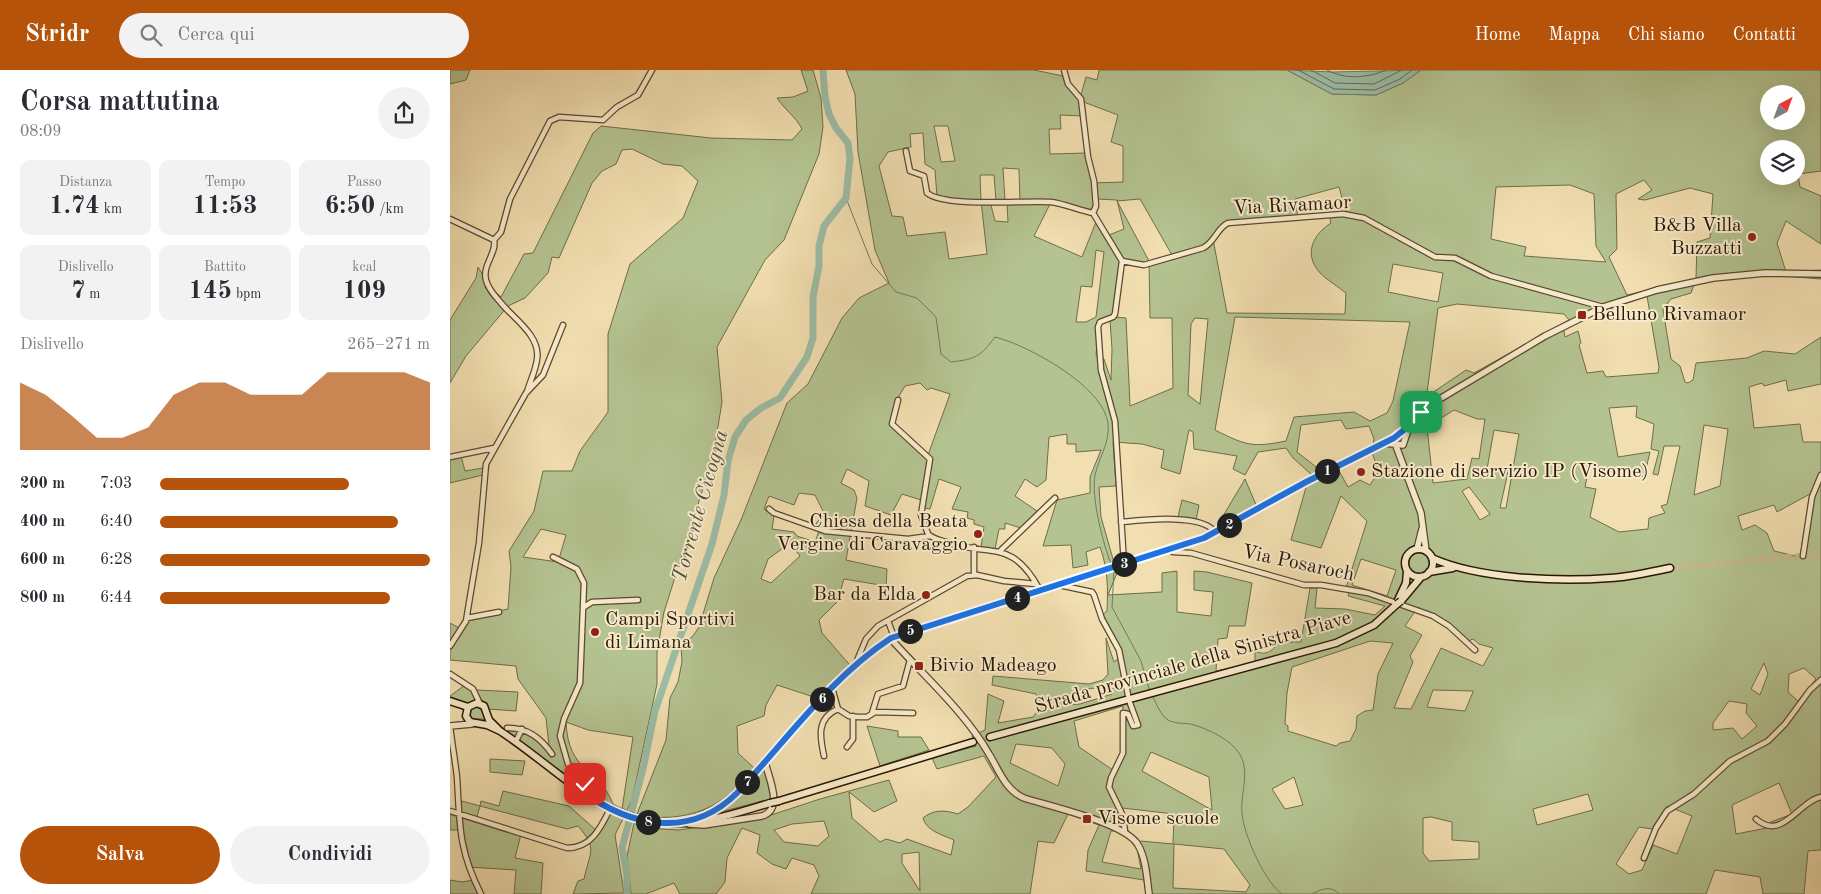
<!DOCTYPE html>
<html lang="it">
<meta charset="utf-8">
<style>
:root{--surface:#fff;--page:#f2f2f3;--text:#2b2b33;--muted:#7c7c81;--accent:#b45309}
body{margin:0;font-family:"Old Standard TT",serif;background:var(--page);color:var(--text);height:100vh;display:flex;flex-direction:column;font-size:19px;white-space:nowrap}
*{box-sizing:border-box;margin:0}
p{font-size:16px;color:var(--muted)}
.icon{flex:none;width:28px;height:28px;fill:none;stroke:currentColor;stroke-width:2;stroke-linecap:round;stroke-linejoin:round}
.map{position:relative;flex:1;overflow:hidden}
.panel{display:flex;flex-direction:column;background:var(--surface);width:450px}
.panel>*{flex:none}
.needle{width:32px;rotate:41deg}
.fabs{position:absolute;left:1310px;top:15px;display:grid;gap:10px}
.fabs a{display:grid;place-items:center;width:45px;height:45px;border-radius:50%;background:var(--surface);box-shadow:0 5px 20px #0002;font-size:25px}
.pin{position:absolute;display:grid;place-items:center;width:42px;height:42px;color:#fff;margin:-21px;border-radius:10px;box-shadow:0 2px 8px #0006}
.km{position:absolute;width:25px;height:25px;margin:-12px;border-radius:50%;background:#222;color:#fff;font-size:14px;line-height:25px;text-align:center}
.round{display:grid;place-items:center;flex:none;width:52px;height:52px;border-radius:26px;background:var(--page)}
.headline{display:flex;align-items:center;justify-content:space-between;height:85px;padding:0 20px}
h1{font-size:28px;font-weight:700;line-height:38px}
.figures{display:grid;grid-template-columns:repeat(3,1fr);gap:8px;height:85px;padding:5px 20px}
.figures div{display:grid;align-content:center;border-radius:10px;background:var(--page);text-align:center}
.figures b{font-size:25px;font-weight:700}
.figures small{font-size:14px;font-weight:400}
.figures p{font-size:14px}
.chart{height:140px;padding:10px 20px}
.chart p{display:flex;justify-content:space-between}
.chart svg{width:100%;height:90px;margin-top:5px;fill:var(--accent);opacity:.7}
.primary-button{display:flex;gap:10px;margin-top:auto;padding:10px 20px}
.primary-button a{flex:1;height:58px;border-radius:30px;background:var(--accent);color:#fff;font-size:20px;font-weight:700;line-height:58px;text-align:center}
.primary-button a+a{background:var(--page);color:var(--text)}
ul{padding:0 20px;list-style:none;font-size:16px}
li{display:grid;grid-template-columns:80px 60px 1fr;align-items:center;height:38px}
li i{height:12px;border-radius:6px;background:var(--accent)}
header{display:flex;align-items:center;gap:30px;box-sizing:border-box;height:70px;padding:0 25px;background:var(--accent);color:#fff}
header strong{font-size:24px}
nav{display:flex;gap:28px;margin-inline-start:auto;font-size:18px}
.search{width:350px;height:45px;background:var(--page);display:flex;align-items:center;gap:12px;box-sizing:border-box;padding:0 18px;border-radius:28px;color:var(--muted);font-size:19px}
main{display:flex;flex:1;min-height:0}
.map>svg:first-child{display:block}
</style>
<header>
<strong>Stridr</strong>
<div class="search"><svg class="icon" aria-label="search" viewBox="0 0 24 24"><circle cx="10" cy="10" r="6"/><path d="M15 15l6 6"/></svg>Cerca qui</div>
<nav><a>Home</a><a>Mappa</a><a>Chi siamo</a><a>Contatti</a></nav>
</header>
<main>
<section class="panel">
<div class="headline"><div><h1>Corsa mattutina</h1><p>08:09</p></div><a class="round"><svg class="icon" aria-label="share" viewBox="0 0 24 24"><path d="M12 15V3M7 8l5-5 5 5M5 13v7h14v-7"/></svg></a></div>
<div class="figures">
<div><p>Distanza</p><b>1.74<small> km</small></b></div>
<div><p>Tempo</p><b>11:53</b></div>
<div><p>Passo</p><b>6:50<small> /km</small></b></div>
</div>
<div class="figures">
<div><p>Dislivello</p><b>7<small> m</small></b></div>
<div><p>Battito</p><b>145<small> bpm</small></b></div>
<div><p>kcal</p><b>109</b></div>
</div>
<div class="chart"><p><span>Dislivello</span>265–271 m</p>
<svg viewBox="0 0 160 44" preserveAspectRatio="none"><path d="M0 44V11L10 17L20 27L30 38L40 38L50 33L60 17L70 11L80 11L90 17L100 17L110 17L120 6L130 6L140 6L150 6L160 11V44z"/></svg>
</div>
<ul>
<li><b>200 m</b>7:03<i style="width:70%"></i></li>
<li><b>400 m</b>6:40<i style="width:88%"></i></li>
<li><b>600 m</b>6:28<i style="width:100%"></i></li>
<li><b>800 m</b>6:44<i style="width:85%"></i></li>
</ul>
<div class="primary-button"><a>Salva</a><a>Condividi</a></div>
</section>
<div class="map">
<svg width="1371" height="824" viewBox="0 0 1371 824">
<rect width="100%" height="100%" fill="#f2dfb1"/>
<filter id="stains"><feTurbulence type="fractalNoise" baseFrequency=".004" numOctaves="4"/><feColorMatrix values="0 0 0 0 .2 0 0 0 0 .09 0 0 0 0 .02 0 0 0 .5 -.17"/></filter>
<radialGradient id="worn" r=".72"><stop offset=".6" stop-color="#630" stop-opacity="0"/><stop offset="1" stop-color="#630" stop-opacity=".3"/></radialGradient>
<path fill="#b4c391" stroke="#6e6d48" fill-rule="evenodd" d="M 0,0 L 20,0 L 16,10 L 0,14 Z
M 351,0 L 363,0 L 371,28 L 373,57 L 369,84 L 334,170 L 315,190 L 267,277 L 272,332 L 263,387 L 214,542 L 207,582 L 207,614 L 182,730 L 165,765 L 174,823 L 123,824 L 128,811 L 134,809 C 140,781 148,779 128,756 L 117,759 L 30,736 L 26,750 L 71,764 L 65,788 L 93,793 L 91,824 L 64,824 L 66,800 L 18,797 L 8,760 L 0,760 L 0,740 L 7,744 L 8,730 L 30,736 L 31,731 L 49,736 L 53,721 L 119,736 L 147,761 L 161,737 L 51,658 L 73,661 L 99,676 L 96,648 L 68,609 L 66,596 L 0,590 L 0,553 L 11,559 L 16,547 L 58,539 L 61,497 L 59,481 L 84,441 L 93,401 L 122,401 L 130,381 L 158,342 L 158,264 L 180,194 L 233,148 L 248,111 L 232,96 L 213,94 L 182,79 L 172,80 L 166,94 L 152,101 L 142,113 L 109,188 L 102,187 L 98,203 L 75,228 L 58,236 L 16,286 L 0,313 L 0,250 L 26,208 L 28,197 L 42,219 L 51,227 L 74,184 L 83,183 L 143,63 L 151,56 L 261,68 L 342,70 L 352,59 C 346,47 335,40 327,28 L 343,27 L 358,21 ZM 91,459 L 116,465 L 108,492 L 73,487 ZM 116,652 L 138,660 L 183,667 L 172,739 L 163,734 C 149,698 118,703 116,652 Z
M 396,0 L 584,0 L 613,6 L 619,19 L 631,25 L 636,7 L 647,10 L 649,0 L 837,0 L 882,24 L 926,25 L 953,13 L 971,0 L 1371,0 L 1371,101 L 1348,104 L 1350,117 L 1371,126 L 1371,174 L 1336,151 L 1327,173 L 1336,202 L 1371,200 L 1371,209 L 1333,206 L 1335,202 L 1246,209 L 1241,223 L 1221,229 L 1213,239 L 1221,289 L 1230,296 L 1235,312 L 1238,313 L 1243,310 L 1246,293 L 1297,288 L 1314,281 L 1345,284 L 1371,267 L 1371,314 L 1338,321 L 1336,310 L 1314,316 L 1312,313 L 1299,317 L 1304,358 L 1350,354 L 1353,372 L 1371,372 L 1371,780 L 1358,781 L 1354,824 L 1313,824 L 1310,807 L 1265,800 L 1256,824 L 696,824 L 694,810 L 636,801 L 638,780 L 649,755 L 618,744 L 604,773 L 588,771 L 580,824 L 361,824 L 369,806 L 364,795 L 342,788 L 336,799 L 322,794 L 307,783 L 310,765 L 292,758 L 277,788 L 275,812 L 266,824 L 230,824 L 224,813 L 196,824 L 181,824 L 177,786 L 184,753 L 197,758 L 229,760 L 312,748 L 370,729 L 439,710 L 447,731 L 424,742 L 399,722 L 402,748 L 430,772 L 436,769 L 450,773 L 457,769 L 501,785 L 504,770 C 493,765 476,761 473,748 C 484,739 495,740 508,744 L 518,737 L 546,707 L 534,686 L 487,699 L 482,688 L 526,676 L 522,666 L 535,660 L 538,624 L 554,631 L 548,653 L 583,647 C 590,638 593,634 586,624 L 542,615 L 543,606 L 639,614 L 653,610 L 658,604 L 656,568 L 664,592 L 670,587 L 651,546 L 657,541 C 658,518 658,499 650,477 L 636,482 L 638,495 L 623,498 L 621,475 L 593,476 L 607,430 L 640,423 L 640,407 L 651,380 L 626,382 L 626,374 L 617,374 L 617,364 L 599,367 L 596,410 L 587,417 L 575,409 L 565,426 L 587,441 L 571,458 L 555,453 L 555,459 L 549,459 L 545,479 L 531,477 L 534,457 L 524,454 L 524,450 L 517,448 L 518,442 L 502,439 L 511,417 L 489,409 L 480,439 L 470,437 L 471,430 L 452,424 L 441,445 L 415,436 L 419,411 L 397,399 L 391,413 L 404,420 L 407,428 L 396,490 L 437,499 L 436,516 L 394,509 L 387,532 L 369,550 L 372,563 L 405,601 L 373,630 L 327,615 L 316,635 L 314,646 L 287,656 L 288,683 L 304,698 L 310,691 L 314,694 L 321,729 L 266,743 L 266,734 C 241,747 214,751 187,744 L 216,670 L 220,628 L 228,612 L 232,592 L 231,576 L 243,566 L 249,557 L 264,508 L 291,450 L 337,333 L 358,314 L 392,248 L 409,228 L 439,213 L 425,180 L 408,82 L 405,24 ZM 1319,24 L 1346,24 L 1346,51 L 1319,51 ZM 631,31 L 668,45 L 661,72 L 673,76 L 673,112 L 642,113 L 636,83 L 600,84 L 599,59 L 611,59 L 610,45 L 632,46 ZM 484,56 L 498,56 L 505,91 L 491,92 ZM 473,63 L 475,94 L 485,100 L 487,127 L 531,131 L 537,184 L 499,189 L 495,162 L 457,166 L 453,147 L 442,146 L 429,96 L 438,82 L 461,77 L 460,64 ZM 1319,79 L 1346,79 L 1346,106 L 1319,106 ZM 553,98 L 569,99 L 570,134 L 557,134 L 558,152 L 545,151 L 540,131 L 531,131 L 530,105 L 544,105 L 546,131 L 555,131 ZM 1194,110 L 1202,120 L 1188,129 L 1195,130 L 1240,118 L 1263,124 L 1260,168 L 1247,172 L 1246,209 L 1177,225 L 1159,187 L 1167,179 L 1166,124 ZM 1120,115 L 1144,124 L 1146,176 L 1156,192 L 1074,186 L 1076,177 L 1041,169 L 1046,117 ZM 889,117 L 897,145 L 879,145 L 881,153 C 858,168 853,191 877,209 C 883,214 890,218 896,223 L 895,244 L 777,243 L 763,169 L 778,153 L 848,148 L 845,129 ZM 647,129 L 667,130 L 674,159 L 654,167 L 646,152 L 632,187 L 584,166 L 600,134 L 642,141 ZM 690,129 L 722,185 L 699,191 L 667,131 ZM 646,180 L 654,182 L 646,247 L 636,252 L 626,252 L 631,216 L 642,217 ZM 671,191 L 691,195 L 699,191 L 700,248 L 722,248 L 723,318 L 680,336 L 676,248 L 665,247 ZM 943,194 L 993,203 L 988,232 L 938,222 ZM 1197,226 L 1209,297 L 1208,303 L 1156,307 L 1153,301 L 1137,303 L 1129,275 L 1131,273 L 1128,261 L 1115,267 L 1113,255 ZM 1007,234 L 1114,244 L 1119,250 L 1024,303 L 1016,300 L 982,323 L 977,323 L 988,238 ZM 785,247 L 960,252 L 943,331 L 937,343 L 920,351 L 904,342 L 844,347 L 836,371 C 802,378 795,375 765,360 ZM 745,248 L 758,249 L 750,334 L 738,325 L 741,254 ZM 660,250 L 662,279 L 661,310 L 654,289 L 646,285 L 649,252 ZM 470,313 L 477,320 L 481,318 L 500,324 L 478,385 L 442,354 L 449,326 L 455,316 ZM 1187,336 L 1186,347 L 1204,354 L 1201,379 L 1209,381 L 1203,404 L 1208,405 L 1214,376 L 1230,376 L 1217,434 L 1211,436 L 1215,443 L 1199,448 L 1198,459 L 1169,462 L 1140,447 L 1146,419 L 1135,417 L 1139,398 L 1194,407 L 1200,382 L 1168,387 L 1159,338 ZM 1004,340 L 1027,349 L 1035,349 L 1029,389 L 1022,388 L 1017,409 L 983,413 L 977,357 ZM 891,350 L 896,359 L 919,356 L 924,369 L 922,383 L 929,401 L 920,415 L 910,410 L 898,417 L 888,399 L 857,414 L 841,470 L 871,478 L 891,426 L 917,451 L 896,518 L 900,519 L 898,526 L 935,536 L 925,545 L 895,539 L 865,538 L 867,518 L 860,518 L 851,572 L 828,572 C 823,582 815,586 805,581 L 805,592 L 766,601 L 768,569 L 777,568 L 779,556 L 795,556 L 802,513 L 757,502 L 744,501 L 744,520 L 763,522 L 761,546 L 727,542 L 727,501 L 712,503 L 712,522 L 658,525 L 667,503 L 651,447 L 649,417 L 666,416 L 663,372 L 692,374 L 714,380 L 711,398 L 730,404 L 739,360 L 743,362 L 744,379 L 787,386 L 783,399 L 795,405 L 808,382 L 836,378 L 843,388 L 863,406 L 876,400 L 870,400 L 847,382 L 851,355 ZM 1254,355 L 1278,359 L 1270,416 L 1244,425 ZM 1044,360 L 1069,364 L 1056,438 L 1050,438 L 1058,402 L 1037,399 ZM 1019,417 L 1040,444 L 1030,450 L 1012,421 ZM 349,423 L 365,425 L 374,443 L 365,455 L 370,458 L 365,472 L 347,466 L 344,462 L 322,459 L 324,446 L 314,439 L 319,426 L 344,435 ZM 1360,424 L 1350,487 L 1324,481 L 1317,463 L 1305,455 L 1292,460 L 1288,446 L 1324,435 L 1327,442 ZM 340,473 L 350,486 L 321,513 L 311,509 L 318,489 ZM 911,489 L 946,500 L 937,526 L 902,515 ZM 968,537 L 1001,557 L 1014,573 L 1023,569 L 1029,574 L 1043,578 L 1033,596 L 991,578 L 961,639 L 944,638 L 963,592 L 960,586 L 972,565 L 955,556 ZM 920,571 L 943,573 L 928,604 L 923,640 L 915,641 L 907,646 L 906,659 L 900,671 L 890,673 L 886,676 L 838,661 L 838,656 L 835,654 L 837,623 L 842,597 ZM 1314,593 L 1318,604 L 1310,625 L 1301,619 ZM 1354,598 L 1366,609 L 1348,631 L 1338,622 L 1339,604 ZM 664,611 L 667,614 L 664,619 L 660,619 L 662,624 L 659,625 L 630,634 L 612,635 L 612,629 L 620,629 L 625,621 L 651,617 ZM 983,620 L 1023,621 L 1023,622 L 1015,641 L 977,637 ZM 1279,631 L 1297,634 L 1296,643 L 1307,656 L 1292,669 L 1283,658 L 1263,660 L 1263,653 ZM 673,636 L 671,684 L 663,700 L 629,677 L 624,651 ZM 566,674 L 602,678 L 615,694 L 608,716 L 560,693 ZM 701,682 L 759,707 L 762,740 L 692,701 ZM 844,707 L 853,735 L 835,739 L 822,719 ZM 1329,713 L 1342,744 L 1321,752 L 1317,758 L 1286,764 L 1282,735 ZM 1138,724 L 1143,740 L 1087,755 L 1083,739 ZM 1217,736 L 1242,746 L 1227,784 L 1203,775 L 1192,800 L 1179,804 L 1166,794 L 1189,757 L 1202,759 ZM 672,738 L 724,744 L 723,774 L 691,771 L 687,778 L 691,799 L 652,792 L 661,761 L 678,761 ZM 981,747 L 1002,752 L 1002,770 L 1029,772 L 1029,789 L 979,791 L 973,783 L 973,748 ZM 374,751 L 379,766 L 368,776 L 334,772 L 324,760 L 342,754 ZM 724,774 L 774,779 L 800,815 L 796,822 L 723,818 ZM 469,782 L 470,821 L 452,793 L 452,784 Z
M 11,386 L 15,401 L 39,397 L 37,404 L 0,413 L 0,389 Z
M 795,409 L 807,437 L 766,458 Z
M 732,430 L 749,435 L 746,450 L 728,447 Z
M 15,615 L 27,620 L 68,622 L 66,641 L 37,639 L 36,651 L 32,649 L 22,649 L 19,642 L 0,633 L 0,626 Z
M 417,656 L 448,661 L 448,667 L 471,667 L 479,680 L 430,696 Z
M 40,689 L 75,691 L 72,705 L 40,702 Z
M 0,810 L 12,812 L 23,810 L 31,824 L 0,824 Z"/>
<path fill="#9cbda6" stroke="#6e7b64" d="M 837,0 L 883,2 L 971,0 L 953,13 L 926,25 L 882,24 Z"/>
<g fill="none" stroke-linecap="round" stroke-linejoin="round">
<path stroke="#626a53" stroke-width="1" d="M 848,0 L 884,19 L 925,20 L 950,9 L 962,0
M 861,0 L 885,13 L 924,14 L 952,0
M 877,0 C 895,10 918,8 936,0"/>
<path stroke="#6e7b64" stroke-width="1" d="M 396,128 L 422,194 L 446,222 L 467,228 L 486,247 L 491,284 L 501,292 C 526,289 530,287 545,267 C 577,275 654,316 658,354 C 660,373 649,387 645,405 C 641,428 653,473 661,494
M 664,500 L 662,537 L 691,591 L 700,622
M 702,625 C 706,633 711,646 718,650 C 727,655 736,652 744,655 C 758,659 781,670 789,683 C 801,701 790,724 792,743 C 793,763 815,813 832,824
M 862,824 C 871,819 882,815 889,824"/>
<path stroke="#9cbda6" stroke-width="7" d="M 177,824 L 177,805 L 172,778 L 193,699 L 205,641 L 262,474 L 274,425 L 278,391 L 285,367 L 296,350 L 311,338 L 330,328 L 357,287 L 363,268 L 363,227 L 369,196 L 369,176 L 374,156 L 396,128 L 400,88 L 398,73 L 386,58 L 379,44 L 375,27 L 373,0"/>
<path stroke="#cab78e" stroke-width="6" stroke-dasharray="6 3" stroke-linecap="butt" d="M 1220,498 L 1371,484"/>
<defs>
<path id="minor" d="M 614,0 L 618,14 L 631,29 L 638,87 L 644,111 L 646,136 L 643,143
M 456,81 L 460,101 L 474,106 L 477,123 C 496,138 574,130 601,132 C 615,134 629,140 643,143 L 672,191 L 694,195 L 753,178 C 765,172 767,158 778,153 L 893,144 L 914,148 L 985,187 L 1005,188 L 1041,206 L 1153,237
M 0,149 L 44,170 C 47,183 32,195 36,210 C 38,219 45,226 51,233 C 63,248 91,266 87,289 C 86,300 80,311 77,322
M 44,170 L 51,162 L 60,129 L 100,51 L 109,47 L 153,50 L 167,37 L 188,25 L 202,0
M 672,191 L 665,244 L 663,247 L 650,252 L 648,257 L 651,300 L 665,351 L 674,494
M 448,330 L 442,354 L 480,389 L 471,445 L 478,464 C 483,469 490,470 496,472 C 541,488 561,467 590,520
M 0,387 L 44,378
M 319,439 L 324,443 L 375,461 L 458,469 L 480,466
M 671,452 C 692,450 752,443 765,462
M 720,479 L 723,482 L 741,483 L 854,515 L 871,515 L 918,523 L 983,546 L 999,556 L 1025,580
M 550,481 L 605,428
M 1353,486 L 1362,427 L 1371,405
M 103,487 L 127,499 L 134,513 L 130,613 L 114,649 L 110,666 L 118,694 L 135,714 L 132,721
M 524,505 L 524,477
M 609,515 L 642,522 L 644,525 L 652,549 L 669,580 L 678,625
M 134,537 L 142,532 L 188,530
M 17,548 L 49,542
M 438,551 L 444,567
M 0,576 L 16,551 L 29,473 L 36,394 L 76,323 L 93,305 L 113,255
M 408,592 L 408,588 L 416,569 L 428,556 L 517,506 L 527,505 L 554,511 L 586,514
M 0,604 L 23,619 L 30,634
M 382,618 L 388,639 L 399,646 L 408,647 L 417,647 L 425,642 L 463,643
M 422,643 L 428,624 L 453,616 L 460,590
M 0,656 C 2,673 5,690 7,707 C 10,755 8,779 31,824
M 57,658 C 77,657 91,668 102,684
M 66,671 L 72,659
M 397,677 L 403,669 L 403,646
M 374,686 C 370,668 366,648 388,639
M 0,741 L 117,778 C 141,778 150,759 160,739
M 1306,749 C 1332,772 1349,731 1371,727
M 675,762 L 673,746 L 659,717 L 661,708 L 673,683 L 673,643 L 678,644 L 683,656 L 688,655 L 680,633
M 1194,788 L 1206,758 L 1217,741 L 1244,724 L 1280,691 L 1318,671 L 1335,654 L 1360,620 L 1371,610"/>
<path id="tertiary" d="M 934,373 L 953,375 L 959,357
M 946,376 L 971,443 L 976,481
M 967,479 L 972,459
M 441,569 C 473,605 515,642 539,684 C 549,700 555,720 574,728 C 599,736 676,753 688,775 C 696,788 697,809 699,824
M 0,656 L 22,654
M 236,751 C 277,738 288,721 316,690 C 354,648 397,590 448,565 L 754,468 L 856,412 L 944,368 L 983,333 L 1095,266 L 1153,237 L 1207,220 L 1263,208 L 1315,203 L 1371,204
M 239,754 L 254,755 L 312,746 C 334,739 319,709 315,692"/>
<path id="secondary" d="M955 493a14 14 0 1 1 28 0a14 14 0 1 1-28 0Z
M 982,488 C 1028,509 1109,512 1160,508 C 1180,507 1200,502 1220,498
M 979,502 L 1003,498
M 948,530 L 956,513 L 957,501
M 951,531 L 971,507
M 0,631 L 18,637
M 50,661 L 39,650 L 34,636 L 27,633 L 18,637 L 16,646 L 20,652 L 37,655 L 50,661 C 116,704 159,763 245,752 C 270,749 296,740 320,733
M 540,667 L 886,573 L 924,555 L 947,534
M 329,731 L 523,672"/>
</defs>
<use href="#minor" stroke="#5b492c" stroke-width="7"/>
<use href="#tertiary" stroke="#5b492c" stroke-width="8"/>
<use href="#secondary" stroke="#291700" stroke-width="9"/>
<use href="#minor" stroke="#f7eacc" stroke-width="4.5"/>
<use href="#tertiary" stroke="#f7eacc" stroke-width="5.5"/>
<use href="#secondary" stroke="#f7eacc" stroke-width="6"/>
<defs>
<path id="secondary-bridge" d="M 947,534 L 951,531
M 320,733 L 329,731"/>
</defs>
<use href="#secondary-bridge" stroke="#291700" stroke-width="9" stroke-linecap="butt"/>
<use href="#secondary-bridge" stroke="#f7eacc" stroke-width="6"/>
</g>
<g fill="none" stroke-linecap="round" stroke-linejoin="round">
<defs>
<path id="route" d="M 135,714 L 132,721 C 180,757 241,769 287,723 C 337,670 380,608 441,568 L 754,468 L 856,412 L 944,368 L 960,355 L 971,342"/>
</defs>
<use href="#route" stroke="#fff" stroke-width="10"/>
<use href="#route" stroke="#1a73e8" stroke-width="6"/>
</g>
<g fill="#8f2418" stroke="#f7eacc" stroke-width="2">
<circle cx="1302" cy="167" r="5"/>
<rect x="1127" y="240" width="10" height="10" rx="2.5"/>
<circle cx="911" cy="402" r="5"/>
<circle cx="528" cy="464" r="5"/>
<circle cx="476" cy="525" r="5"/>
<circle cx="145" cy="562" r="5"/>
<rect x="464" y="591" width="10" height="10" rx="2.5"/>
<rect x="632" y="744" width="10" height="10" rx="2.5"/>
</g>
<g text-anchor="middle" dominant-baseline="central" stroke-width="4" stroke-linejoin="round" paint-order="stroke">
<g font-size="20" fill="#291700" stroke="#f7eacc">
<text transform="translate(842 136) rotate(-3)">Via Rivamaor</text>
<text transform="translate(848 494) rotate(12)">Via Posaroch</text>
<text transform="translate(743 593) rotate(-16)">Strada provinciale della Sinistra Piave</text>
</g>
<g font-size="20" fill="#291700" stroke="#f7eacc" text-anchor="start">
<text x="1292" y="156" text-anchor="end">B&amp;B Villa<tspan x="1292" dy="23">Buzzatti</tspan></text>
<text x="1142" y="245">Belluno Rivamaor</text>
<text x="921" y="402">Stazione di servizio IP (Visome)</text>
<text x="518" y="452" text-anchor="end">Chiesa della Beata<tspan x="518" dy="23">Vergine di Caravaggio</tspan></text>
<text x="466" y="525" text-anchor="end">Bar da Elda</text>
<text x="155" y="550">Campi Sportivi<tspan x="155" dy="23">di Limana</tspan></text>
<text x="479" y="596">Bivio Madeago</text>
<text x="647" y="749">Visome scuole</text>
</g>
<g font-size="21" font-style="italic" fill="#51513a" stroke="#f7eacc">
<text transform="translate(251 436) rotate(-74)">Torrente Cicogna</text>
</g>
</g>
<rect width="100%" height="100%" filter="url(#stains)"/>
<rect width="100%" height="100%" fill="url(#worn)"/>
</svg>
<div class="fabs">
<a><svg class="needle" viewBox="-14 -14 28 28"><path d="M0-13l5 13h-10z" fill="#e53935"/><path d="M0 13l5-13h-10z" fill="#7c7c81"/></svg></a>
<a><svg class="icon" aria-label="layers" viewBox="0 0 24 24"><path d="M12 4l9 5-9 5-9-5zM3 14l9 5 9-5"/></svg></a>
</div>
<div class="pin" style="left:971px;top:342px;background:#1e9e55"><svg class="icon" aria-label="arrive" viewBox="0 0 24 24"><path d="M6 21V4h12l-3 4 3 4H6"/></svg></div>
<div class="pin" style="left:135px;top:714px;background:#d93025"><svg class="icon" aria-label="check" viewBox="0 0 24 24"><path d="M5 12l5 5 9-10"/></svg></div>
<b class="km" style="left:877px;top:401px">1</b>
<b class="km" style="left:779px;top:455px">2</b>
<b class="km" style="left:674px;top:494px">3</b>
<b class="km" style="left:567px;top:528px">4</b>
<b class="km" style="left:460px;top:561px">5</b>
<b class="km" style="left:372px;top:629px">6</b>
<b class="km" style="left:297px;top:712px">7</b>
<b class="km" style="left:198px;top:752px">8</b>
</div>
</main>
